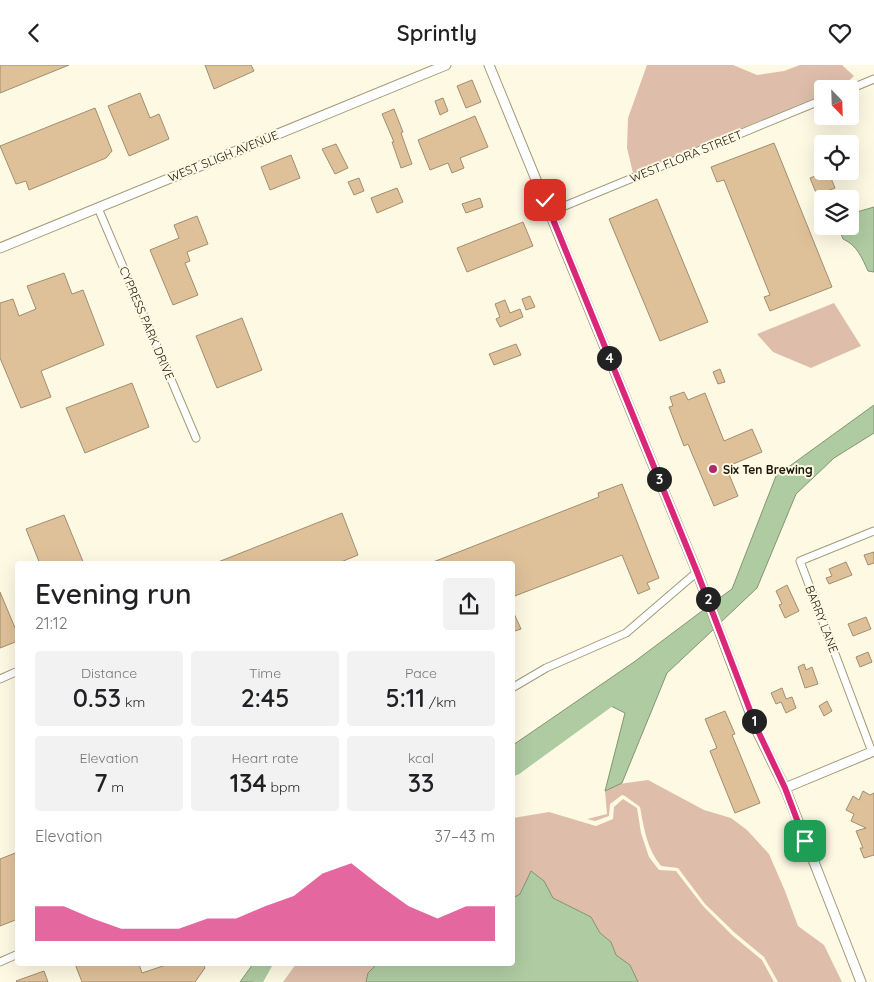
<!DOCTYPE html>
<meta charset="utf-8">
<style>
:root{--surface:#fff;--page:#f2f2f2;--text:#202124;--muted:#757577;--accent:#db2777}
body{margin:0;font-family:Quicksand,sans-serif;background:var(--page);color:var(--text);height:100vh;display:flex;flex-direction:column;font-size:19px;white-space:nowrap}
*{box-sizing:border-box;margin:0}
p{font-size:16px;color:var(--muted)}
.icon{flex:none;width:28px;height:28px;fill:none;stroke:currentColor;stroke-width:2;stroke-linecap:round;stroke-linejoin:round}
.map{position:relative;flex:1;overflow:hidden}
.sheet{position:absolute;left:15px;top:496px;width:500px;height:405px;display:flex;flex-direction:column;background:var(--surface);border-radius:5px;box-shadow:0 5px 20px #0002}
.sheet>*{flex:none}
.needle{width:32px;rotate:157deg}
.fabs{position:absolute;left:814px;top:15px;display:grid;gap:10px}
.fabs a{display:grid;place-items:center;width:45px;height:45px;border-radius:5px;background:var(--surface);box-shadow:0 5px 20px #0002;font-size:25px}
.pin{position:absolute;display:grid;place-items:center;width:42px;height:42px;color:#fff;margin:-21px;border-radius:10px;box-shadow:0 2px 8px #0006}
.km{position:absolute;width:25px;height:25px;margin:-12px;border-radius:50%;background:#222;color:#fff;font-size:14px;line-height:25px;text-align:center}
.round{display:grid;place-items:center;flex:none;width:52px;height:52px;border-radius:5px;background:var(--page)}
.head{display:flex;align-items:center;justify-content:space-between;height:85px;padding:0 20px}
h1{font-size:28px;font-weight:600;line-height:38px}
.stats{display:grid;grid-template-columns:repeat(3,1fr);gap:8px;height:85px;padding:5px 20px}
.stats div{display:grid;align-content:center;border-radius:5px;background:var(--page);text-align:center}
.stats b{font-size:25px;font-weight:600}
.stats small{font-size:14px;font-weight:400}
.stats p{font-size:14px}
.chart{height:140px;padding:10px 20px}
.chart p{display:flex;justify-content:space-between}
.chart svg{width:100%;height:90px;margin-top:5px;fill:var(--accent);opacity:.7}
header{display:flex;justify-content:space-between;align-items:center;height:65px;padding:0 20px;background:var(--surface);font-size:22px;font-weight:600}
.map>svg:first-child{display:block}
</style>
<header><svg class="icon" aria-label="back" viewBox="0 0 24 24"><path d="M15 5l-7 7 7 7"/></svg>Sprintly<svg class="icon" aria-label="heart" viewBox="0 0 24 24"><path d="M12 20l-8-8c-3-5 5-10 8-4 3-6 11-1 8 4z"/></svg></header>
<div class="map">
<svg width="874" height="917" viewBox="0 0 874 917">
<rect width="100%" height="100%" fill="#fef9e3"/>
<path fill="#debeaa" d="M 647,0 L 733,0 L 757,10 L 784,6 L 800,0 L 842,0 L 854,11 C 842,22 839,24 822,24 L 822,30 L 633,108 L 627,83 L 628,53 Z
M 834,238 L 861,281 L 811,303 L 773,287 L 757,269 Z
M 648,715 L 704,745 L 731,753 L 747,765 L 769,789 L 785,826 L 798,861 L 824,880 L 842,917 L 778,917 L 764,892 L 735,868 L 705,839 L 678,803 L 661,801 C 647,784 644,764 640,742 L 625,731 L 622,730 L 610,739 L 609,751 L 595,756 L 587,754 L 607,749 L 605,726 L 619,719 Z
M 623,734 L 637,743 L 641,768 L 649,792 L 659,805 L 676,806 L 703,841 L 733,871 L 762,895 L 774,917 L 283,917 L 296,899 L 512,899 L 513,753 L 549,747 L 596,761 L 613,754 L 614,742 Z"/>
<path fill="#afcba2" stroke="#829574" d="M 874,142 L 874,207 L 868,206 C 862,193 857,180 843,174 L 838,161 L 850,161 L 850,149 Z
M 874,340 L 874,368 L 834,393 L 796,429 L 757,523 L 721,557 L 714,537 L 732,524 L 776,411 Z
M 706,543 L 714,564 L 667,608 L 622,718 L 605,726 L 625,648 L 607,639 L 513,708 L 513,680 L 634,597 Z
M 531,806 L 544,816 L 553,833 L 591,852 L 600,868 L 611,877 L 616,890 L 630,900 L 638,917 L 366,917 L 368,908 L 377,899 L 512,899 L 513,833 L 520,829 Z
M 253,899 L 266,899 L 255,917 L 240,917 Z"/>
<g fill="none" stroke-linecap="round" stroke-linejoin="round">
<path stroke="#afcba2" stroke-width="9" d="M 512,707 L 517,705 L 616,633
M 258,917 L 268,899"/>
</g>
<path fill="#dfc199" stroke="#a28d70" d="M 0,0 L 69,0 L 0,28 Z
M 205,0 L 251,0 L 254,6 L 214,24 Z
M 472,15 L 481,37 L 466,43 L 457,21 Z
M 140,28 L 150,53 L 159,49 L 169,74 L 129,91 L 108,41 Z
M 443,33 L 448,46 L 440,50 L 435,36 Z
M 95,43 L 112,86 L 106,93 L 29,125 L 26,116 L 16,119 L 0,81 Z
M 394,44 L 403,67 L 401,68 L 412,99 L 401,103 L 392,77 L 394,77 L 382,49 Z
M 475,51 L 488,82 L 460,93 L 464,103 L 452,108 L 448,98 L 430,105 L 418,75 Z
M 774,78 L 832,222 L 770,246 L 764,232 L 770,230 L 724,115 L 717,117 L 711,102 Z
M 336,79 L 348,103 L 335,109 L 322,84 Z
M 291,90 L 300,113 L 270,125 L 261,102 Z
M 828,106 L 835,123 L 817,130 L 810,113 Z
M 359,113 L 364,126 L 354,130 L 348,117 Z
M 397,123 L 403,137 L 377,148 L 371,133 Z
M 480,133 L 483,142 L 466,148 L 462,139 Z
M 657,134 L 708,257 L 660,276 L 609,154 Z
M 197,151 L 208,179 L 187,187 L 190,196 L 185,198 L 198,230 L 173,240 L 150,185 L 179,173 L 174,160 Z
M 523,157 L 533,181 L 467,207 L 457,183 Z
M 64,208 L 72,229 L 83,225 L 104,280 L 41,306 L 51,332 L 21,343 L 0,293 L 0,238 L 13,234 L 19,251 L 36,244 L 27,221 Z
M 530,231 L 535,242 L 526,245 L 522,234 Z
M 505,235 L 510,248 L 520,244 L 523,252 L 500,262 L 496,254 L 500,252 L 495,239 Z
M 242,253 L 262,305 L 217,323 L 196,271 Z
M 516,279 L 521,290 L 494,300 L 489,289 Z
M 720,304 L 725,317 L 718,319 L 713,307 Z
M 132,318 L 149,362 L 85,388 L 66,343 Z
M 684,327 L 688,335 L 705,328 L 724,376 L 752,364 L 762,387 L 726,402 L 738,431 L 714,441 L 688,379 L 684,381 L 669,342 L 673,341 L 670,332 Z
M 622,419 L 659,513 L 647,518 L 650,524 L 638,529 L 622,490 L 512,532 L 512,499 L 428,499 L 599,432 L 598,428 Z
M 342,448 L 358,490 L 336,499 L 213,499 Z
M 64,450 L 84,499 L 40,499 L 26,464 Z
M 874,487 L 874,498 L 868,500 L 864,490 Z
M 846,497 L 852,510 L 829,519 L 826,513 L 832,511 L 829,504 Z
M 787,520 L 799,546 L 785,553 L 779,540 L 782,539 L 776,526 Z
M 0,527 L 18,570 L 18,576 L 0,583 Z
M 512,544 L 521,564 L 512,567 Z
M 866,552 L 871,564 L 853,571 L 848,559 Z
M 868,587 L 872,597 L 860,602 L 856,592 Z
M 804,599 L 806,605 L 812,602 L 818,619 L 805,623 L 798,602 Z
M 782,623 L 786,634 L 792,632 L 796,643 L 786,648 L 781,637 L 776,639 L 771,628 Z
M 827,636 L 832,646 L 824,651 L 819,641 Z
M 725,646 L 735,669 L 732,670 L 760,738 L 735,748 L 710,686 L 717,683 L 705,654 Z
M 863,726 L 870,730 L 874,728 L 874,790 L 864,793 L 860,783 L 863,783 L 856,766 L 866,763 L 851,756 L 854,749 L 846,745 L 853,731 L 859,735 Z
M 18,787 L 18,854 L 0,861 L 0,794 Z
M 75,899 L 139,899 L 142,908 L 169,899 L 203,899 L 205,903 L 195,917 L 82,917 Z
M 44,906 L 48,917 L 17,917 L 16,916 Z"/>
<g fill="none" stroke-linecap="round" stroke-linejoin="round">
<defs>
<path id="minor" d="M 850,24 L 874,14
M 98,143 L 196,373
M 550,147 L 822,35
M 0,614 L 18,606
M 512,623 L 546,603 L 626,568 L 697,507
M 872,687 L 800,496 L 874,466
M 0,897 L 18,889"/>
<path id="tertiary" d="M 489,0 L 697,507 L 757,666 L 785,723 L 861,917
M 0,183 L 446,0
M 785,723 L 874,686"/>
</defs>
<use href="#minor" stroke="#a39a79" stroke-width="9"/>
<use href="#tertiary" stroke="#a39a79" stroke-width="11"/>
<use href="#minor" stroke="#fff" stroke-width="7"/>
<use href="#tertiary" stroke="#fff" stroke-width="9"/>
</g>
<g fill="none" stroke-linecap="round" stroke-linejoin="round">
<defs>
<path id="route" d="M 545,135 L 697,507 L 758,666 L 785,723 L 805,776"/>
</defs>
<use href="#route" stroke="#fff" stroke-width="10"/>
<use href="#route" stroke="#db2777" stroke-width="6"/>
</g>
<circle fill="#ae2971" stroke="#fef9e3" stroke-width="2" cx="713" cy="404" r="5"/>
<g text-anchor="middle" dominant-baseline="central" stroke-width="4" stroke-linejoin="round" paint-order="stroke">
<g font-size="12" fill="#191609" stroke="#fef9e3">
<text transform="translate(223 91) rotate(-22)">WEST SLIGH AVENUE</text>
<text transform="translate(686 91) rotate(-22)">WEST FLORA STREET</text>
<text transform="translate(147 258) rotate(67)">CYPRESS PARK DRIVE</text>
<text transform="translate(822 554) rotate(69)">BARRY LANE</text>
</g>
<g font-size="12" font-weight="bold" fill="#191609" stroke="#fef9e3" text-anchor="start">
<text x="723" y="404">Six Ten Brewing</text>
</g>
</g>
</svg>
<div class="fabs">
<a><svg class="needle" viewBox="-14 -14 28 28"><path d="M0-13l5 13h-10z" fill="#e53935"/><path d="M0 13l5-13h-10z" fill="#757577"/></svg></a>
<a><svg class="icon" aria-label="locate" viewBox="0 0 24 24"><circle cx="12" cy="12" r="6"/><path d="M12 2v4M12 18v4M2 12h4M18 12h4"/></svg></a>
<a><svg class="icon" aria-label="layers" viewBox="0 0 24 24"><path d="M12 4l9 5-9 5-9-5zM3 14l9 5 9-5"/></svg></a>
</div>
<div class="pin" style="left:805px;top:776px;background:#1e9e55"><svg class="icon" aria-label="arrive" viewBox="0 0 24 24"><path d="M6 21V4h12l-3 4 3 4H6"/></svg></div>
<div class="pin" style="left:545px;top:135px;background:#d93025"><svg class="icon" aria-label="check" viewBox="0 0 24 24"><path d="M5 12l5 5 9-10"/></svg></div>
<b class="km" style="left:754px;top:656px">1</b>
<b class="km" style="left:708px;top:534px">2</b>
<b class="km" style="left:659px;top:414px">3</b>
<b class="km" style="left:609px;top:293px">4</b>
<section class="sheet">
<div class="head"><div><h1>Evening run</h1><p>21:12</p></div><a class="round"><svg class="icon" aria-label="share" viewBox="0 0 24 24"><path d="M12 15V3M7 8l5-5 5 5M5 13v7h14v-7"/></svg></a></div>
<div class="stats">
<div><p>Distance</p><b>0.53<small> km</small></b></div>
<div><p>Time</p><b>2:45</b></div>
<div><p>Pace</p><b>5:11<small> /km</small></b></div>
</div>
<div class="stats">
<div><p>Elevation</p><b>7<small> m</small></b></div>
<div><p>Heart rate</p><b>134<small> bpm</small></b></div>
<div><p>kcal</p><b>33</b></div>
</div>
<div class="chart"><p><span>Elevation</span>37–43 m</p>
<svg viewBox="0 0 160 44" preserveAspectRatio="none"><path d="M0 44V27L10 27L20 33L30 38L40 38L50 38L60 33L70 33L80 27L90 22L100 11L110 6L120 17L130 27L140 33L150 27L160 27V44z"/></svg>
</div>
</section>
</div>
